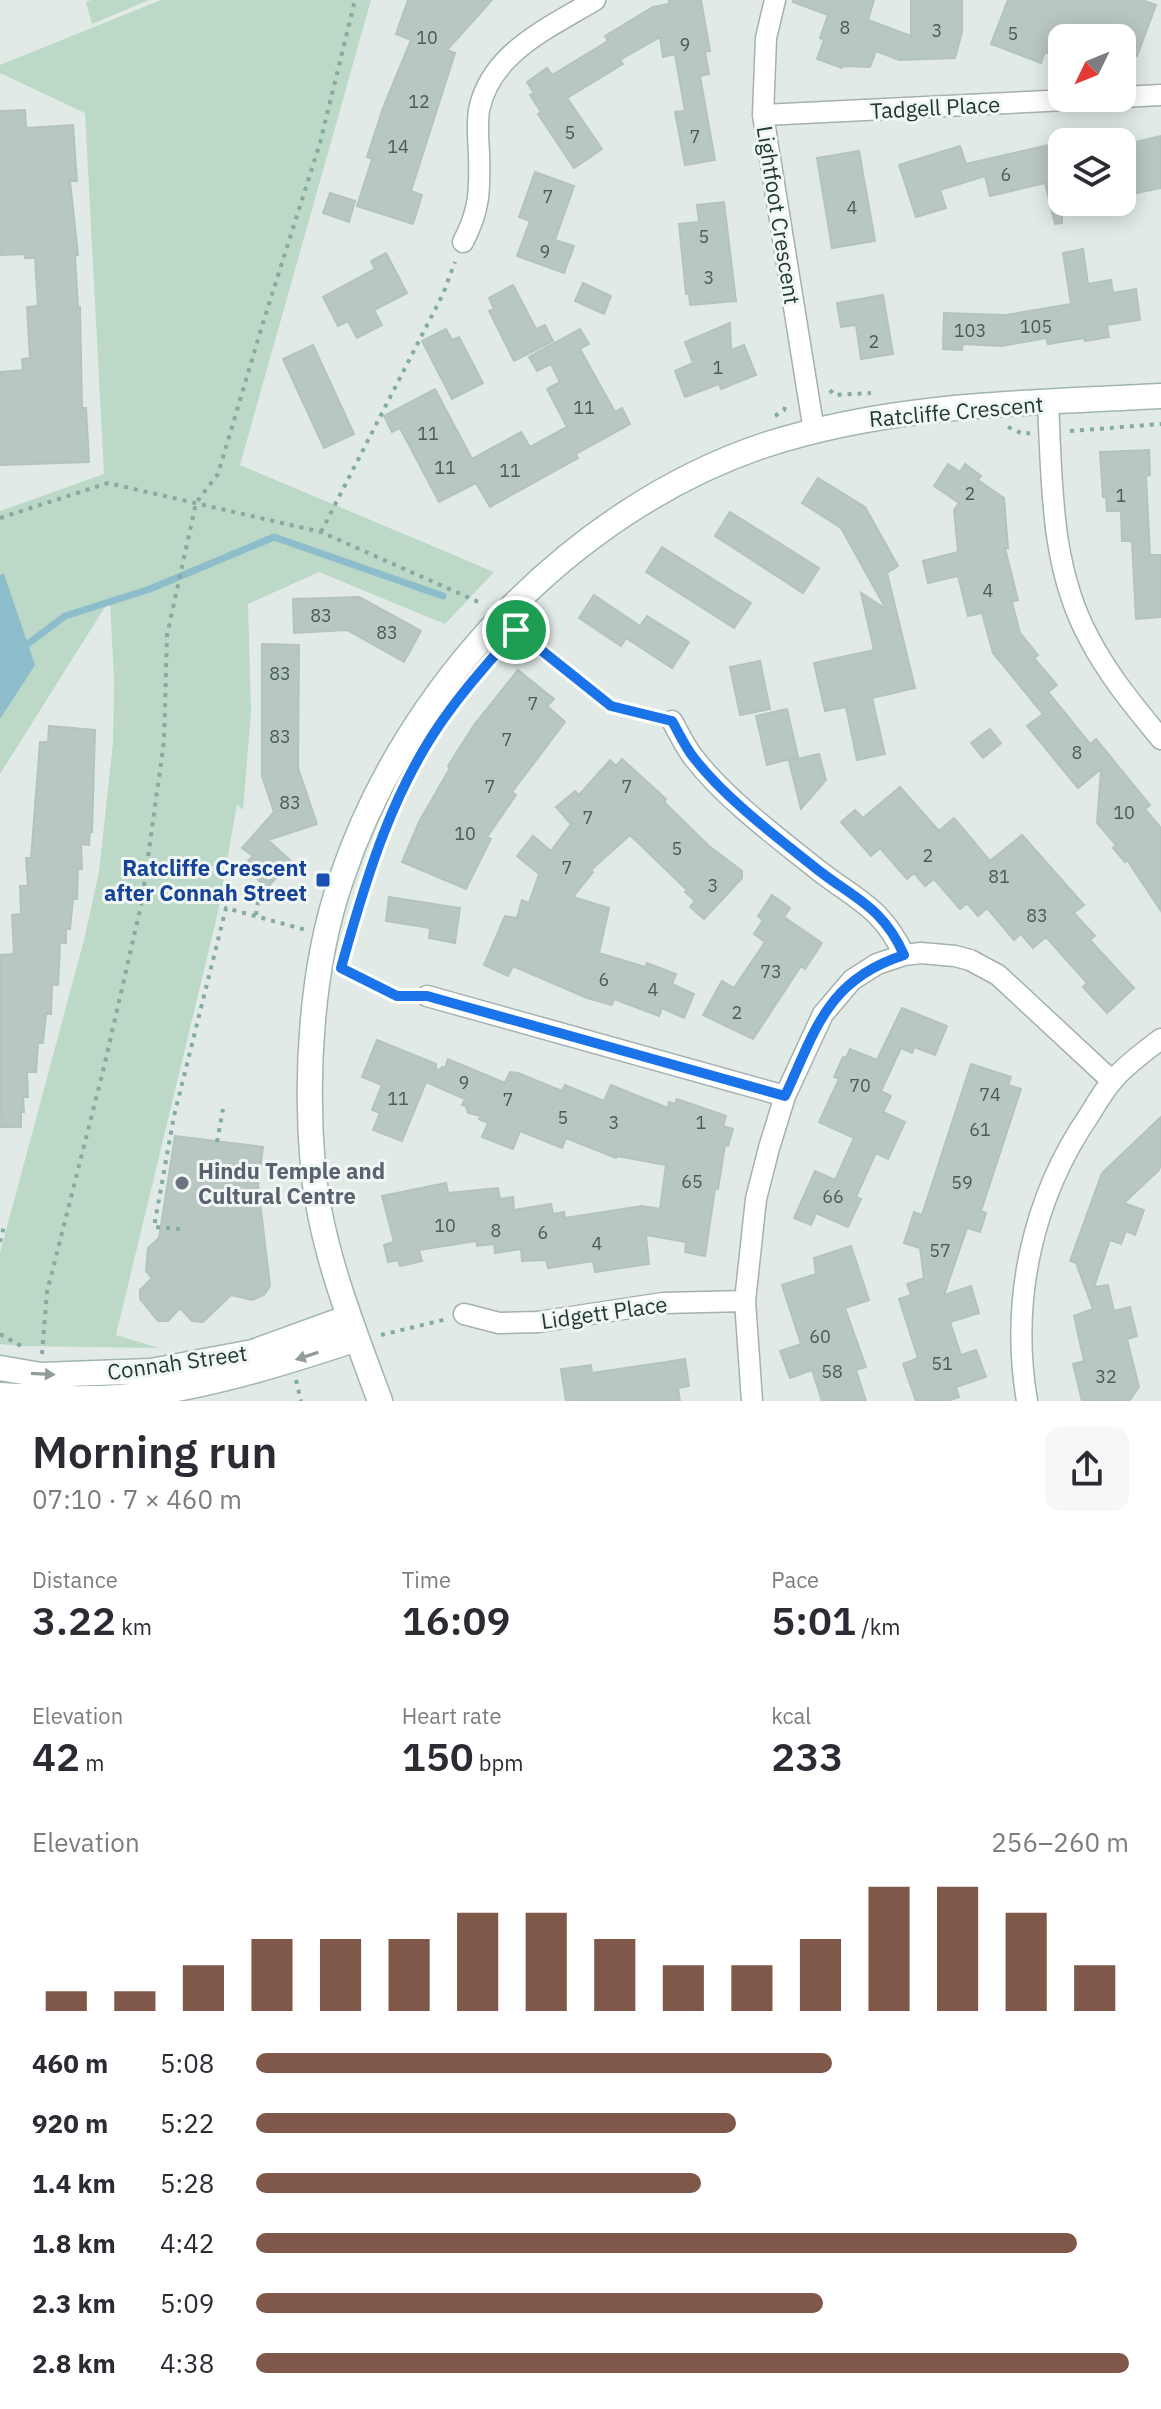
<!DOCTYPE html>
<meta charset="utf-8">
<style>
:root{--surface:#fff;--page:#f7f7f7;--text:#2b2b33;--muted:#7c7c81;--accent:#7f5849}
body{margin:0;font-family:"IBM Plex Sans",sans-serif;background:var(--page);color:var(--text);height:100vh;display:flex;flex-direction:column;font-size:30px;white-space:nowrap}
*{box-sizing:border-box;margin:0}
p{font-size:26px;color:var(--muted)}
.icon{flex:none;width:44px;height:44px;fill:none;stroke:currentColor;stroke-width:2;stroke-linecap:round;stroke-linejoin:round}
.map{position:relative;height:1401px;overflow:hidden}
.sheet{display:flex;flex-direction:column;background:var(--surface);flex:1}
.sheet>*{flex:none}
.needle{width:52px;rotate:227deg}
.tools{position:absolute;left:1048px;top:24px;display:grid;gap:16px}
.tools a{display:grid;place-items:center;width:88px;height:88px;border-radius:16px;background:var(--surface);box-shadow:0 4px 20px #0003;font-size:40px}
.pin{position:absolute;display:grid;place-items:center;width:68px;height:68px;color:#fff;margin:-34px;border:4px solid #fff;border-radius:50%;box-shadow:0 2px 8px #0007}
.round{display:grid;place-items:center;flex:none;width:84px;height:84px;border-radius:16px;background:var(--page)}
.summary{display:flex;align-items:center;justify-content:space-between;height:136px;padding:0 32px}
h1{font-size:44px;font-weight:600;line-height:60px}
.metrics{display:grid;grid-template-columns:repeat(3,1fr);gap:12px;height:136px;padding:8px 32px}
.metrics div{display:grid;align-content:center}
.metrics b{font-size:40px;font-weight:600}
.metrics small{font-size:22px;font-weight:400}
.metrics p{font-size:22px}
.chart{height:224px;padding:16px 32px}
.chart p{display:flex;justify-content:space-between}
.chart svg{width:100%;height:144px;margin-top:8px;stroke:var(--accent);stroke-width:6}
ul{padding:0 32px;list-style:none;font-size:26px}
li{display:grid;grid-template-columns:128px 96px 1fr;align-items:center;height:60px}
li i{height:20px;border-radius:10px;background:var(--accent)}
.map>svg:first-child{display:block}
</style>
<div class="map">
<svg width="1161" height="1401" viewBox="0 0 1161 1401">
<rect width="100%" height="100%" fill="#e1eae7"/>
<path fill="#bbd9c6" d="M 91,0 L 149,0 L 92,24 L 86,2 Z
M 161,0 L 371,0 L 240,465 L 494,572 L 445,624 L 319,572 L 248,604 L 251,712 L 243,810 L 237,804 L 218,912 L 116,1335 L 159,1348 L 20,1346 L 0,1344 L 0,1253 L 84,940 L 99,872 L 113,743 L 114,683 L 110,599 L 0,774 L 0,511 L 104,474 L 85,113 L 0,73 L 0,65 Z"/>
<path fill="#8dbcca" d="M 4,574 L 35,665 L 0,719 L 0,575 Z"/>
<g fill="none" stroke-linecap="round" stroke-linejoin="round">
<path stroke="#8dbcca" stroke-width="7" d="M 21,649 L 65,616 L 150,589 L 274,537 L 443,596"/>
</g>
<path fill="#b9c7c3" stroke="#b4c3be" stroke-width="2" d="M 408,0 L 492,0 L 447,50 L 455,53 L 411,191 L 422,195 L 413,224 L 357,206 L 372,159 L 367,157 L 383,108 L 411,40 L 396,34 Z
M 669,0 L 701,0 L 710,51 L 705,52 L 709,74 L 700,76 L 715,160 L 685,165 L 675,112 L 685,111 L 675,54 L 663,57 L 660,37 L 620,60 L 623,64 L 567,98 L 602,149 L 574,168 L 538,114 L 541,112 L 530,95 L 534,93 L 527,82 L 547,68 L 552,75 L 608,41 L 605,36 L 653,7 L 669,4 Z
M 793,0 L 874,0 L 868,20 L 911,36 L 911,0 L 962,0 L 962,32 L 955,58 L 899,60 L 876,51 L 870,67 L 843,66 L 842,68 L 817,59 L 824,40 L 820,38 L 828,15 L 793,2 Z
M 1008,0 L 1142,0 L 1156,5 L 1137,56 L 1122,50 L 1122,38 L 1062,38 L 1062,59 L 1045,52 L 1041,63 L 991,44 Z
M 25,110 L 26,128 L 73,125 L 77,181 L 70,181 L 78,255 L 75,255 L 78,307 L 80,307 L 82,408 L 86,408 L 89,462 L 0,465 L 0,372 L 23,370 L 22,359 L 30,358 L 27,307 L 38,306 L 35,258 L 25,258 L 25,254 L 0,255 L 0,111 Z
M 1161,136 L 1161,188 L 1122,196 L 1122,145 Z
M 1062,142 L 1062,223 L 1055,224 L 1045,183 L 990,196 L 985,176 L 940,190 L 946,208 L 916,217 L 899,165 L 960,146 L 966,164 Z
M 859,151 L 875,241 L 832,248 L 817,158 Z
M 535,172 L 574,186 L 555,240 L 574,246 L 564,273 L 517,256 L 530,221 L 519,217 Z
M 330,193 L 355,201 L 349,222 L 323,213 Z
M 724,202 L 736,301 L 690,305 L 689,294 L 686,294 L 679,224 L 699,222 L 697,205 Z
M 1083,249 L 1088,284 L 1111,280 L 1113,293 L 1136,289 L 1140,320 L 1107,325 L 1109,337 L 1085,341 L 1084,338 L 1048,344 L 1046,338 L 1002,346 L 963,344 L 962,350 L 943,349 L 944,313 L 1006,315 L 1071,304 L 1063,253 Z
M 386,253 L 407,293 L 374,310 L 382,325 L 357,338 L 348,321 L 338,326 L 323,297 L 375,269 L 371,261 Z
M 583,283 L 611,296 L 604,314 L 575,301 Z
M 513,285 L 536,329 L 545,325 L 553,341 L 514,361 L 489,311 L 494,309 L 489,298 Z
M 883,295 L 893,354 L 861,359 L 856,325 L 841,327 L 837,303 Z
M 730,323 L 731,350 L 744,345 L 756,375 L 721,389 L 719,384 L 685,397 L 675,371 L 693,363 L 685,342 Z
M 446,329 L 452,340 L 459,337 L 483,383 L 452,399 L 422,341 Z
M 580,329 L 589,344 L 580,349 L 615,412 L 622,408 L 630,424 L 576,454 L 578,458 L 490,507 L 476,483 L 439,502 L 400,428 L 392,432 L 384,416 L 435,389 L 472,459 L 521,432 L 530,447 L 567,427 L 547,389 L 560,382 L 551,364 L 537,371 L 529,357 Z
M 313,345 L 354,434 L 324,448 L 283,359 Z
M 1149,450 L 1150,475 L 1146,476 L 1150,555 L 1161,555 L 1161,617 L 1136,619 L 1132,541 L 1122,541 L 1121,511 L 1107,511 L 1106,497 L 1103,497 L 1100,452 Z
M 948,464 L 960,472 L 965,464 L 981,476 L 978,480 L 1004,498 L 1008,548 L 1005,548 L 1018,600 L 1012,602 L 1020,633 L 1038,655 L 1034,658 L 1057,685 L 1048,692 L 1090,744 L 1096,739 L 1150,805 L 1145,809 L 1161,828 L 1161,911 L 1127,860 L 1125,862 L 1113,848 L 1116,845 L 1097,823 L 1101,769 L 1078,788 L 1027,726 L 1043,714 L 993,653 L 982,613 L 968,616 L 958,576 L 928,583 L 923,561 L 958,552 L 954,510 L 959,503 L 934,486 Z
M 818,478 L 865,507 L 898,566 L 887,573 L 915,688 L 872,698 L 885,754 L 857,760 L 846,707 L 825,711 L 814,663 L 874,650 L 861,593 L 886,609 L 841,528 L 802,503 Z
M 730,512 L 819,568 L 803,593 L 715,536 Z
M 662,547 L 751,603 L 734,628 L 646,572 Z
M 594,595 L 640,626 L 647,616 L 689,642 L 672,668 L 626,638 L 621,646 L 579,618 Z
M 359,597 L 421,631 L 404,662 L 347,630 L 294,633 L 293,599 Z
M 262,644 L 299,645 L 298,768 L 317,824 L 268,840 L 291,861 L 267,888 L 243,866 L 253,856 L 242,848 L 274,812 L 262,776 Z
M 760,661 L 770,709 L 740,715 L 730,667 Z
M 518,670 L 554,699 L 547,706 L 565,722 L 512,792 L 516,795 L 487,837 L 491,839 L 466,889 L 402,862 L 419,822 L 450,768 L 448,766 L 474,725 Z
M 787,709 L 798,757 L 767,765 L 756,716 Z
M 49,726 L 95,730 L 92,832 L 90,832 L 89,845 L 81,844 L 82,869 L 78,869 L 77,899 L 73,899 L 70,929 L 66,929 L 66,943 L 60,943 L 58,985 L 52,985 L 51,1014 L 46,1014 L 43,1043 L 38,1043 L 36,1072 L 27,1072 L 28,1097 L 23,1097 L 24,1112 L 21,1112 L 21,1127 L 0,1127 L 1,955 L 14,954 L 12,915 L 21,914 L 20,886 L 28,886 L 26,858 L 31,858 L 40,742 L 48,742 Z
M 990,729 L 1001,743 L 983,758 L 971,743 Z
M 819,754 L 826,780 L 801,809 L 789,761 Z
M 622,759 L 666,799 L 664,802 L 709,846 L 742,871 L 742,878 L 704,919 L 690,907 L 695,901 L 685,892 L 687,890 L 630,835 L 591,870 L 593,872 L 573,897 L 609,908 L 599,953 L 645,967 L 647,963 L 676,974 L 672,984 L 694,994 L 684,1018 L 662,1008 L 659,1016 L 614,999 L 612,1005 L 587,998 L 513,966 L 508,976 L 484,965 L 505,916 L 517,918 L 522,900 L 529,903 L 539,874 L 517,856 L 533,836 L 551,851 L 571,824 L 556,807 L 575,791 L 579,795 L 610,760 L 616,766 Z
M 900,787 L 939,831 L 954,818 L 990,861 L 1022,835 L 1084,905 L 1074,913 L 1095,936 L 1090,940 L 1134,988 L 1107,1013 L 1083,987 L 1087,983 L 1046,937 L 1033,948 L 1021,934 L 1014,940 L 987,908 L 978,916 L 967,903 L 960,909 L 934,879 L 925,886 L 914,873 L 907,879 L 880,848 L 871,856 L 841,822 L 855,810 L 863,818 Z
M 772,895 L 790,908 L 784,917 L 822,943 L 805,969 L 801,966 L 753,1039 L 703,1015 L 722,981 L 734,988 L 765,942 L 754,934 L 763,920 L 758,916 Z
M 389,897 L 460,908 L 455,943 L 429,938 L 430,928 L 386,921 Z
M 902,1008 L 947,1026 L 935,1055 L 914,1047 L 912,1053 L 901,1048 L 881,1091 L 891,1096 L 883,1112 L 905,1122 L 888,1159 L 876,1153 L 856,1197 L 861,1199 L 848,1227 L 816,1213 L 811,1225 L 794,1218 L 815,1171 L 835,1180 L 854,1138 L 819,1122 L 839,1079 L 834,1077 L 843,1057 L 846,1058 L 850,1049 L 877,1060 Z
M 377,1040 L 436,1064 L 436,1069 L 440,1070 L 442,1067 L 445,1068 L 448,1059 L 505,1083 L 510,1072 L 518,1073 L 562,1091 L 565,1085 L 604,1101 L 611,1085 L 668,1108 L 669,1102 L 675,1104 L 677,1099 L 726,1116 L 723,1126 L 733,1129 L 728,1146 L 725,1145 L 718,1189 L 715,1189 L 705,1256 L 685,1252 L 686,1242 L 646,1235 L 649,1264 L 595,1272 L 593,1261 L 548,1268 L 546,1260 L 522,1261 L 521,1249 L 495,1253 L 494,1244 L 477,1246 L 476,1241 L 419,1250 L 422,1261 L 400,1266 L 398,1260 L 388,1262 L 384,1245 L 394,1242 L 382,1196 L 446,1183 L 448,1193 L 498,1188 L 500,1199 L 513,1197 L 514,1210 L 551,1204 L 553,1214 L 564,1212 L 565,1218 L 642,1206 L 660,1209 L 666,1165 L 617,1156 L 616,1158 L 566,1138 L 562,1148 L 520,1131 L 513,1149 L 482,1137 L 488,1123 L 479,1119 L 481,1116 L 468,1113 L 466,1106 L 462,1105 L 465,1099 L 426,1082 L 402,1141 L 373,1130 L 380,1113 L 372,1110 L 382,1085 L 362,1077 Z
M 971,1064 L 1011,1077 L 1008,1085 L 1021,1089 L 981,1211 L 986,1213 L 980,1232 L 967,1228 L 944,1295 L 971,1286 L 979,1313 L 950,1322 L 961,1355 L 976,1350 L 986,1377 L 956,1387 L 959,1397 L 947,1401 L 916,1401 L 903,1364 L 918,1358 L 899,1299 L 911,1295 L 907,1284 L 924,1278 L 920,1248 L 904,1243 L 914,1212 L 922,1215 Z
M 1161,1117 L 1161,1164 L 1159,1170 L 1124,1203 L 1144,1210 L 1135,1235 L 1126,1231 L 1121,1244 L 1110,1240 L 1094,1287 L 1108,1285 L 1114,1311 L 1130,1307 L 1137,1336 L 1127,1339 L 1139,1387 L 1129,1401 L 1082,1401 L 1073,1364 L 1084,1361 L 1074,1316 L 1093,1309 L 1076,1263 L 1070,1261 L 1102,1173 Z
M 175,1136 L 263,1147 L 258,1185 L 270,1286 L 264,1295 L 252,1300 L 231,1295 L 203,1322 L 192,1321 L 180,1308 L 168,1321 L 158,1321 L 140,1299 L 140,1290 L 152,1278 L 146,1271 L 148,1248 L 159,1238 Z
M 851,1246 L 869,1300 L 845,1308 L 866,1367 L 856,1370 L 866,1401 L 822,1401 L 812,1370 L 790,1378 L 780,1351 L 801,1344 L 782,1285 L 816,1274 L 814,1258 Z
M 685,1359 L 689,1386 L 678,1388 L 680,1401 L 566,1401 L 561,1369 L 591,1365 L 592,1373 L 665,1362 L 666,1366 L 667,1362 Z"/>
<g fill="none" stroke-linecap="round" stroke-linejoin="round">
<defs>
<path id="street" d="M 775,0 L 766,38 L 763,115 L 814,431
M 1122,97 L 1161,95
M 763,115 L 1107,98
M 463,242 C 480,210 480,190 479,153 C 478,139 477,124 479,110 C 491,52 549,28 595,0
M 1048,402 C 1052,481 1050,567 1089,638 C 1108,675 1134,706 1161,739
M 672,721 C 679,733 685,747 694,758 C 725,798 773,834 813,866 C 852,898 881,905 904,955
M 427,996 L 785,1096
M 464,1314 L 499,1323 L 538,1322 L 663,1303 L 745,1301
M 752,1401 L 745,1301 L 756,1199 L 769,1148 L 785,1096 L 823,1014 L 852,980 L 877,964 L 904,955 L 921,953 L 955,956 L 970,960 L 998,975 L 1112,1081
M 1027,1401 C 1010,1301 1032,1198 1090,1114 C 1097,1102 1105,1089 1114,1079 C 1128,1063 1145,1051 1161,1039"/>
<path id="secondary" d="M 0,1368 L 41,1375 L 151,1371 L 253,1352 L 349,1317
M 0,1395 C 51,1398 104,1401 154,1393 C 224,1382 290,1361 357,1339
M 380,1401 C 352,1325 321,1249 313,1168 C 305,1076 311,967 341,880 C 405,687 571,510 765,445 C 893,403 1028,403 1161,396"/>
</defs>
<use href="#street" stroke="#a4b1ae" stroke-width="23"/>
<use href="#secondary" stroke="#a1b5af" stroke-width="27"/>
<path stroke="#84aba2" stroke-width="4" stroke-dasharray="4 6" stroke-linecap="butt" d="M 830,390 L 834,395 L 871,393
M 775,416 L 784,410 L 787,402
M 1008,427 L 1023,434 L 1030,433
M 1070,431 L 1161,424
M 0,518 L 108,483 L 321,532 L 483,604
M 321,532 L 443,294 L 455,262
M 518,632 L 611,706 L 654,716
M 256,915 L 259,895 L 266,887
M 344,969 L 397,996 L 408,996
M 217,1142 L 223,1109
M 180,1229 L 154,1227 L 174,1116 L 226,908 L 306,930
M 0,1242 L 4,1226
M 0,1334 L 23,1347
M 381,1335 L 447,1319
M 42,1354 L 47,1292 L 104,1067 L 142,901 L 164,741 L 167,635 L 196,503 L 218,474 L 262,326 L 320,143 L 355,0
M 296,1380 L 301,1401"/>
<use href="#street" stroke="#fff" stroke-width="20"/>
<use href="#secondary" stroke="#fff" stroke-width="24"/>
</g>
<defs><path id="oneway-solid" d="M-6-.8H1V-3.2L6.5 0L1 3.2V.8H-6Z" transform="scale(2)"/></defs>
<g fill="#919c9a">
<use href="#oneway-solid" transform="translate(307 1356) rotate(162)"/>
<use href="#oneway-solid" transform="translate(43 1374) rotate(3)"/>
</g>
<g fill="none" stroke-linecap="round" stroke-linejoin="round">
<defs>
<path id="route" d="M 516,630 L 611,706 L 672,721 C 679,733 685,747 694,758 C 725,798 773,834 813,866 C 852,898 882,905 904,955 C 827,980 816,1029 785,1096 L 427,996 L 397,996 L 341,968 C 366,878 393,786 450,710 C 470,682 494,657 516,630 Z"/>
</defs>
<use href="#route" stroke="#fff" stroke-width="16"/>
<use href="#route" stroke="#1a73e8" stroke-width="10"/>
</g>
<rect fill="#1a4fb4" stroke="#f1f7f4" stroke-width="3" x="315" y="872" width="16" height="16" rx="4"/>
<circle fill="#6b7280" stroke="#f1f7f4" stroke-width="3" cx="182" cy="1183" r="8"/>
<g text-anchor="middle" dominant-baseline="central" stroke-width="6" stroke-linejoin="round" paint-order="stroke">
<g font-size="18" fill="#485c58">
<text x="845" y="27">8</text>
<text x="937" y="30">3</text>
<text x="1013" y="33">5</text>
<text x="427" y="37">10</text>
<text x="685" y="44">9</text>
<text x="419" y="101">12</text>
<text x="570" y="132">5</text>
<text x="695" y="136">7</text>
<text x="398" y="146">14</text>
<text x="1006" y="174">6</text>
<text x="548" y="196">7</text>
<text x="852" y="207">4</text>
<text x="704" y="236">5</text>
<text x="545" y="251">9</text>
<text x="709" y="277">3</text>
<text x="1036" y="326">105</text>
<text x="970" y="330">103</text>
<text x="874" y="341">2</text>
<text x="718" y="367">1</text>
<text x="584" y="407">11</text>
<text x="428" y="433">11</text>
<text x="445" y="467">11</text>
<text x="510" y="470">11</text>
<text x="970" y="493">2</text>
<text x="1121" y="495">1</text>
<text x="988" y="590">4</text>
<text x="321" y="615">83</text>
<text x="387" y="632">83</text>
<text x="280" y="673">83</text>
<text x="533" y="703">7</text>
<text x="280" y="736">83</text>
<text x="507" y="739">7</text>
<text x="1077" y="752">8</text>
<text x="490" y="786">7</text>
<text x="627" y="786">7</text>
<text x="290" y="802">83</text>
<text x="1124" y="812">10</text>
<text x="588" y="817">7</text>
<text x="465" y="833">10</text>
<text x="677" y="848">5</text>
<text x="928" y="855">2</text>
<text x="567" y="867">7</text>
<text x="999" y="876">81</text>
<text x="713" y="885">3</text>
<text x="1037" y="915">83</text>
<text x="771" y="971">73</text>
<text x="604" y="979">6</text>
<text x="653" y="989">4</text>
<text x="737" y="1012">2</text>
<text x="464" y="1082">9</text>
<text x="860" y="1085">70</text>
<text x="990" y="1094">74</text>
<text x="398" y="1098">11</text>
<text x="508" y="1099">7</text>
<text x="563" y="1117">5</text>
<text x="614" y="1122">3</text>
<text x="701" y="1122">1</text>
<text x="980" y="1129">61</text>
<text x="692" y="1181">65</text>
<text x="962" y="1182">59</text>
<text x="833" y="1196">66</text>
<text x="445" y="1225">10</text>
<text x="496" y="1230">8</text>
<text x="543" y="1232">6</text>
<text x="597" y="1243">4</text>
<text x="940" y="1250">57</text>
<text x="820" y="1336">60</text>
<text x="942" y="1363">51</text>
<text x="832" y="1371">58</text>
<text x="1106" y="1376">32</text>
</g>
<g font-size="22" fill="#233935" stroke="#f1f7f4">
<text transform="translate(935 107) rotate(-3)">Tadgell Place</text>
<text transform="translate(779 215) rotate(81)">Lightfoot Crescent</text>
<text transform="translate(956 411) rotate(-5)">Ratcliffe Crescent</text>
<text transform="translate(604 1312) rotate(-8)">Lidgett Place</text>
<text transform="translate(177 1362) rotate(-8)">Connah Street</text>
</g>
<g font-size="22" font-weight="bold" fill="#164399" stroke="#f1f7f4" text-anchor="end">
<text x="307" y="867">Ratcliffe Crescent<tspan x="307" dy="25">after Connah Street</tspan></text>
</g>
<g font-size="22" font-weight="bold" fill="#5b616d" stroke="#f1f7f4" text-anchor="start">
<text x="198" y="1170">Hindu Temple and<tspan x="198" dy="25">Cultural Centre</tspan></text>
</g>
</g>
</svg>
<div class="tools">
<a><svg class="needle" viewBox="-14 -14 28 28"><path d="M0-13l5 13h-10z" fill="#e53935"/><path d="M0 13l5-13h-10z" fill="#7c7c81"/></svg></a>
<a><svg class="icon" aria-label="layers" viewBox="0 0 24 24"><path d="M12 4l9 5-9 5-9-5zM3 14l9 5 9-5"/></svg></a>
</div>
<div class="pin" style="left:516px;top:630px;background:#1e9e55"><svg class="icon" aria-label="arrive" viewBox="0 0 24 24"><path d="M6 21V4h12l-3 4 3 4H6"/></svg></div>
</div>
<section class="sheet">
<div class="summary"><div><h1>Morning run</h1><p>07:10 · 7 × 460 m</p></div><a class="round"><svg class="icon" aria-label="share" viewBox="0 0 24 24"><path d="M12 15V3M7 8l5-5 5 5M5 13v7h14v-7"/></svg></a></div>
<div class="metrics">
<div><p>Distance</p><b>3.22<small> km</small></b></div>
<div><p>Time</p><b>16:09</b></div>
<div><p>Pace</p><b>5:01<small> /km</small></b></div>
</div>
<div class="metrics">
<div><p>Elevation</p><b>42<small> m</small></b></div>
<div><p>Heart rate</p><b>150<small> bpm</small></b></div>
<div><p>kcal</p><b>233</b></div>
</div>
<div class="chart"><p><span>Elevation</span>256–260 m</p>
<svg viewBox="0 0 160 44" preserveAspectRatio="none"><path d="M5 44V38M15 44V38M25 44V30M35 44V22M45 44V22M55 44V22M65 44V14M75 44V14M85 44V22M95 44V30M105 44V30M115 44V22M125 44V6M135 44V6M145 44V14M155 44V30"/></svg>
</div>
<ul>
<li><b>460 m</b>5:08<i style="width:66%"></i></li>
<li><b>920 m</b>5:22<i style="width:55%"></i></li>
<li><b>1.4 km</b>5:28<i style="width:51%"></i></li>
<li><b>1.8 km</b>4:42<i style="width:94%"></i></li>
<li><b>2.3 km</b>5:09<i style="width:65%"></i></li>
<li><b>2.8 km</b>4:38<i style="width:100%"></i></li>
</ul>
</section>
